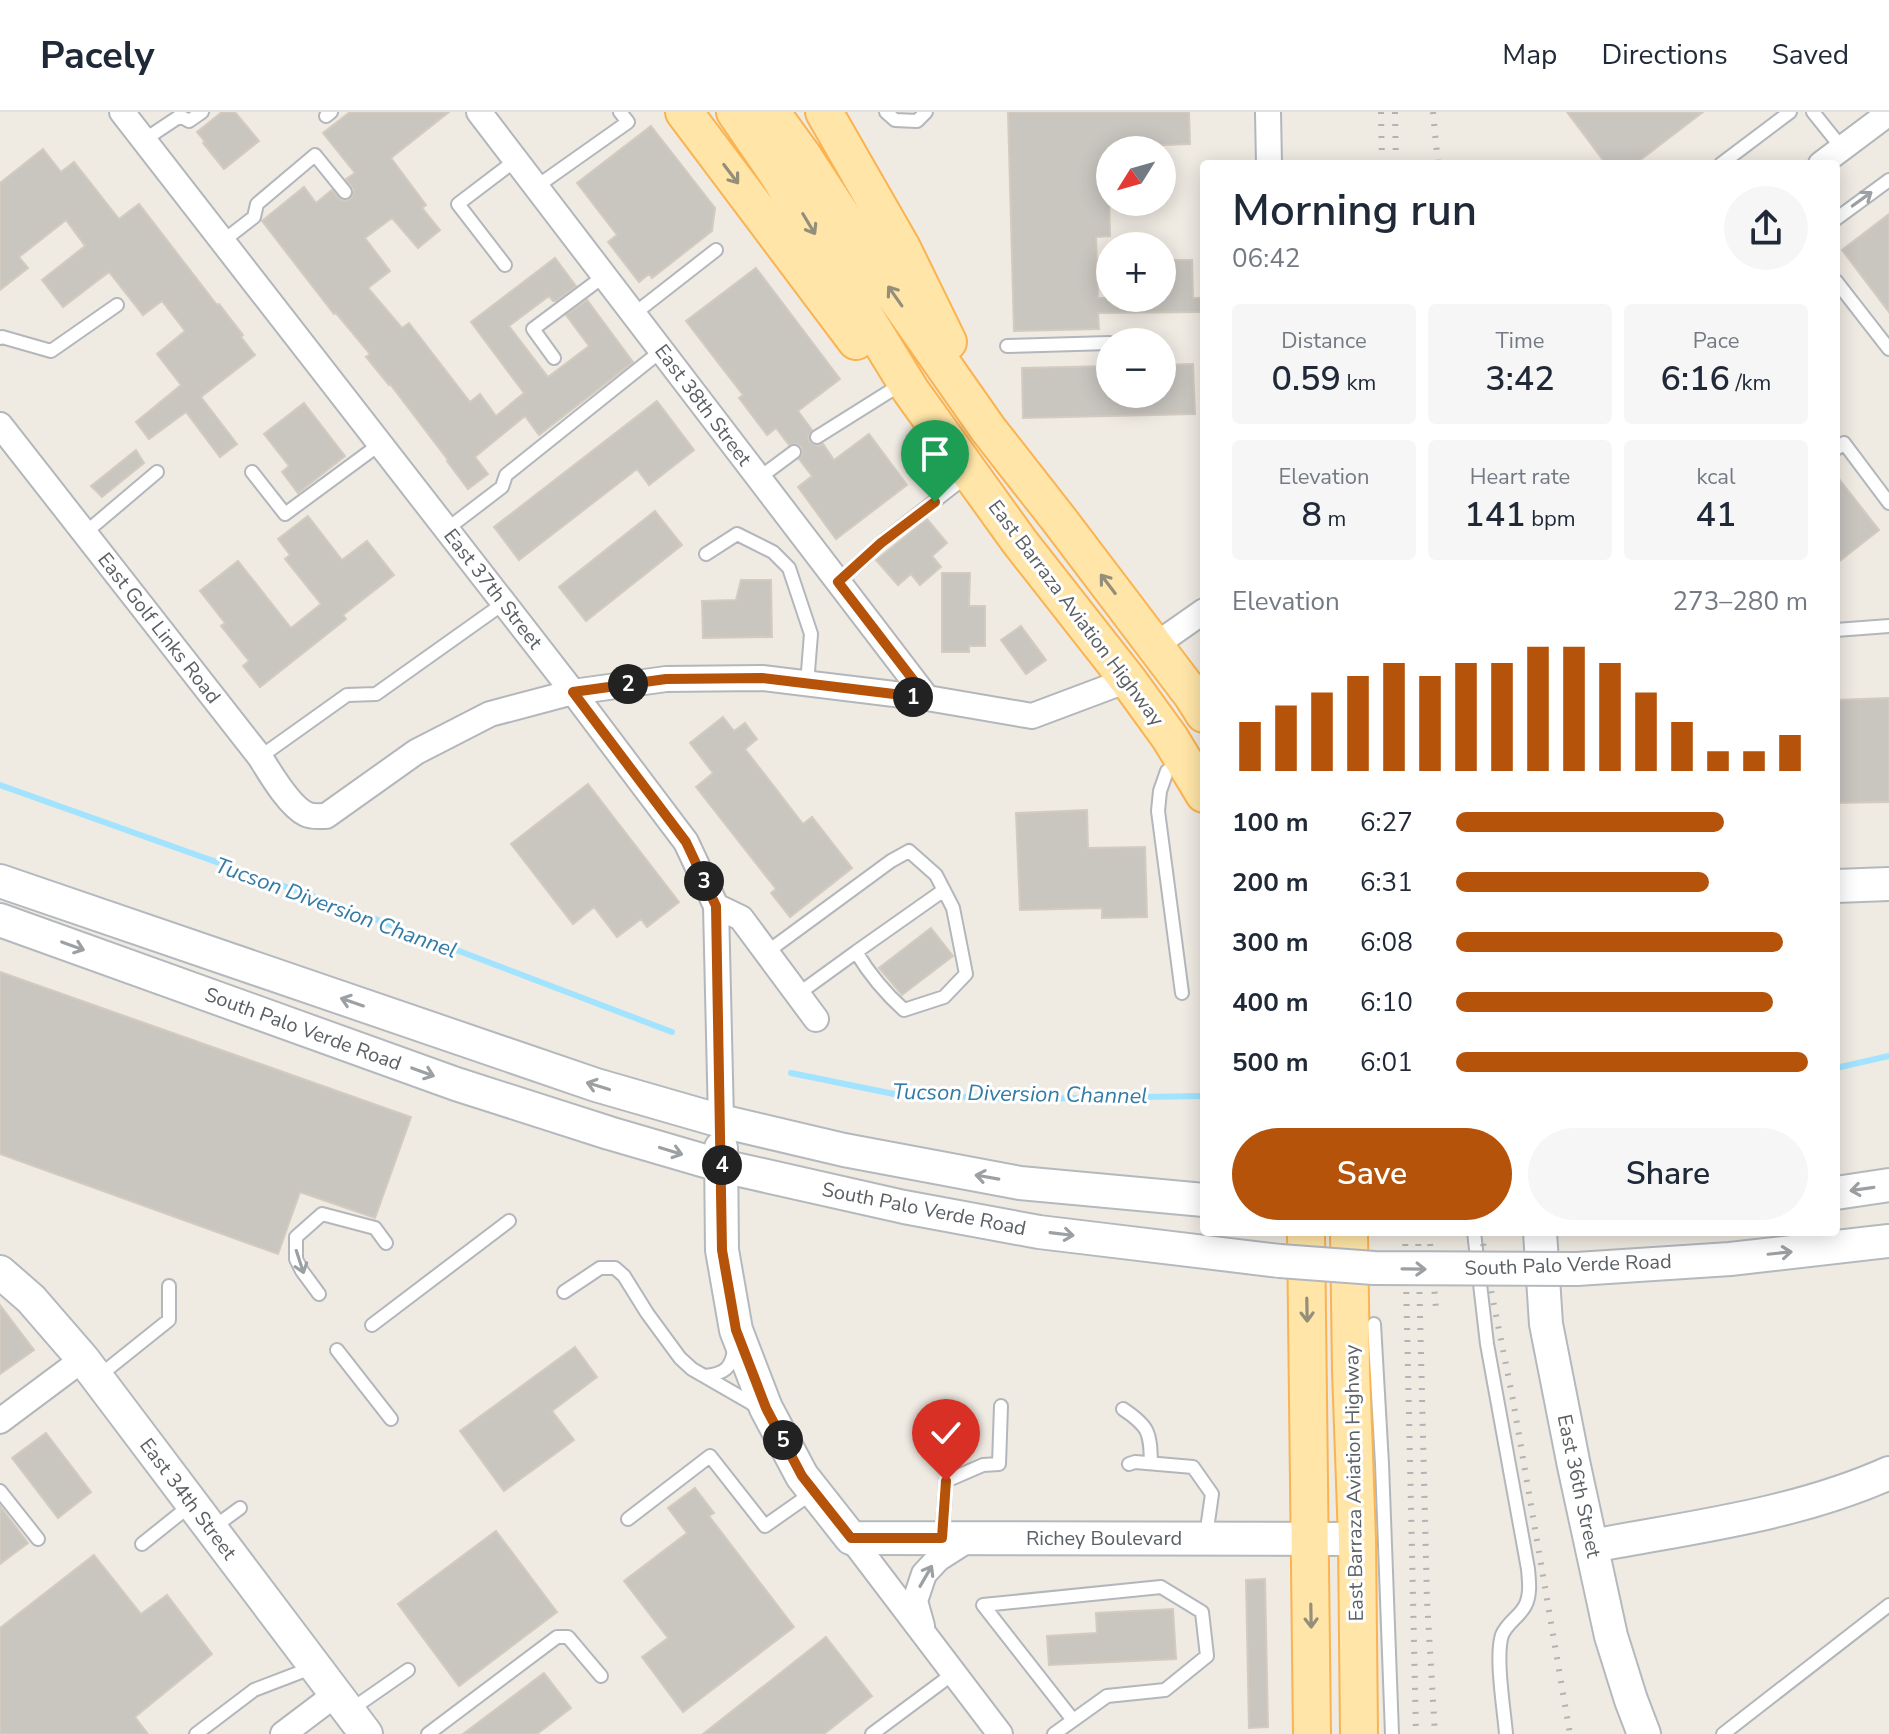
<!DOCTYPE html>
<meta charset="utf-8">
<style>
:root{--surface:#fff;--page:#f6f6f7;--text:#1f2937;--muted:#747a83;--line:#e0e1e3;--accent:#b45309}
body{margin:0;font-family:"Nunito Sans",sans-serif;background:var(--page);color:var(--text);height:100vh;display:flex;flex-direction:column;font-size:30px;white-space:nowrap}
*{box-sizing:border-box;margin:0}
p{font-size:26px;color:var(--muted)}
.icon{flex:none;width:44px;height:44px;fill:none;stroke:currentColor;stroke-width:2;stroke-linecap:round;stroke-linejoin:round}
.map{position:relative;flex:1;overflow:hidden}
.drawer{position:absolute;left:1200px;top:48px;width:640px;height:1076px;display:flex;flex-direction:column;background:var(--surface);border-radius:8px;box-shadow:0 4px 20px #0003}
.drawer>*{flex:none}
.needle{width:52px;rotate:233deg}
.tools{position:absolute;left:1096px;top:24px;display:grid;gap:16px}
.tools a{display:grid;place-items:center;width:80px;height:80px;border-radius:50%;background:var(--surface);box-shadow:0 4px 20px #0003;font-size:40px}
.pin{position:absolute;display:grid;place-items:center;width:68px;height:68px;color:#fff;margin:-82px -34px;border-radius:50% 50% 50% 0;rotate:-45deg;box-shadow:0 0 8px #0007}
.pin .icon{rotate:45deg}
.km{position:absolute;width:40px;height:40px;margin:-20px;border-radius:50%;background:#222;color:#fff;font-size:22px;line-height:40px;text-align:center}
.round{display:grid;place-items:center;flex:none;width:84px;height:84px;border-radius:42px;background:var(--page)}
.headline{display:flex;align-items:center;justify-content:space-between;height:136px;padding:0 32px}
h1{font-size:44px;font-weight:600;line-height:60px}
.figures{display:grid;grid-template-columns:repeat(3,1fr);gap:12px;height:136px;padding:8px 32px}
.figures div{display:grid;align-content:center;border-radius:8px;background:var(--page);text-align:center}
.figures b{font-size:34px;font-weight:600}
.figures small{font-size:22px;font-weight:400}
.figures p{font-size:22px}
.chart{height:224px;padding:16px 32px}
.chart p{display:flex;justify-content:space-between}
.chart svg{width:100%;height:144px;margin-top:8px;stroke:var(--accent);stroke-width:6}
.cta{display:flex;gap:16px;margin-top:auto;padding:16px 32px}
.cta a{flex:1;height:92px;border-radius:48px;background:var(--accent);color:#fff;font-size:32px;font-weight:600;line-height:92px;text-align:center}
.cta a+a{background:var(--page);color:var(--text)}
ul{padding:0 32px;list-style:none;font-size:26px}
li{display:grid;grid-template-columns:128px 96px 1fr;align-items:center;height:60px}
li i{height:20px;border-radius:10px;background:var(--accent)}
header{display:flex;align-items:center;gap:48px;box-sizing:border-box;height:112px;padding:0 40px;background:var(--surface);border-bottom:2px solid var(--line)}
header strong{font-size:38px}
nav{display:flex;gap:44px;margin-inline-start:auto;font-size:28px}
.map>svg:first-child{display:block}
</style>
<header>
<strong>Pacely</strong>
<nav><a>Map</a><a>Directions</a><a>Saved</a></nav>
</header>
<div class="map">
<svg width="1889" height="1622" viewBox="0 0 1889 1622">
<rect width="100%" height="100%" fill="#efeae2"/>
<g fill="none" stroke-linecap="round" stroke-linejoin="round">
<path stroke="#a2e3ff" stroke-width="6" d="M 0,673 L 354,799 L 672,920
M 1836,956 L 1889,944
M 791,961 L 894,982 L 1018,987 L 1204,984"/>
</g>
<path fill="#c9c5bf" stroke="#d4cbc0" stroke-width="2" d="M 222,0 L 235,0 L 259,29 L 224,57 L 203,31 L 205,30 L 197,20 Z
M 350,0 L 449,0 L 391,46 L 426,93 L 422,96 L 440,118 L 418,136 L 392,106 L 365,126 L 390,159 L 368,176 L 402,216 L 409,211 L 470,290 L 480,282 L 496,304 L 524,281 L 471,210 L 555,146 L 576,174 L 556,189 L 553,189 L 549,184 L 509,214 L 548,265 L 589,234 L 566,203 L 587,188 L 633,250 L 539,323 L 525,304 L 475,345 L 488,362 L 468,377 L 447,349 L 448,348 L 390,272 L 389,273 L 366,245 L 370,242 L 336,201 L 334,202 L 262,109 L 304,75 L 316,91 L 332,78 L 341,88 L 347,89 L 351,86 L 354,78 L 346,67 L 355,61 L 323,21 Z
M 1008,0 L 1189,0 L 1190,32 L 1108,35 L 1110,124 L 1096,125 L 1098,186 L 1162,186 L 1162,148 L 1192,148 L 1193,186 L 1203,186 L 1203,200 L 1098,201 L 1099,217 L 1014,219 Z
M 1567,0 L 1703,0 L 1635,52 L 1606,52 Z
M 651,14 L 715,96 L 712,119 L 652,166 L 649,162 L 639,170 L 608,130 L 617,123 L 577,71 Z
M 43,37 L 61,60 L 74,50 L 119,107 L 139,92 L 217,193 L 219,192 L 243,223 L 241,225 L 255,243 L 201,285 L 237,332 L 220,345 L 186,300 L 149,327 L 136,310 L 181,273 L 157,242 L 185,219 L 162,189 L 143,203 L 109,160 L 63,195 L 42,168 L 85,134 L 66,108 L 19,145 L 28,156 L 0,178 L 0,71 Z
M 1889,102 L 1889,200 L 1842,138 Z
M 756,156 L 840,267 L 798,299 L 812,318 L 808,325 L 810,330 L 817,334 L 823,332 L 834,348 L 869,322 L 907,373 L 836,427 L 798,375 L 812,364 L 799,347 L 802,343 L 802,335 L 797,332 L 789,333 L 776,316 L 767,323 L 739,286 L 743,283 L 686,209 Z
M 1193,252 L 1195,302 L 1023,306 L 1022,256 L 1110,254 L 1110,282 L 1162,282 L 1162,253 Z
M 657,289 L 694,338 L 649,373 L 637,357 L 519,448 L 494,415 Z
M 304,291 L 345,344 L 298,381 L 282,360 L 289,354 L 264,322 Z
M 136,338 L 144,351 L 102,385 L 91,374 Z
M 1836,363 L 1879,418 L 1836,452 Z
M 655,399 L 682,433 L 586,509 L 559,475 Z
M 308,404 L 342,448 L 367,429 L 394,463 L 343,503 L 346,507 L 260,575 L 243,554 L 249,549 L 221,514 L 225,511 L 200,479 L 238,449 L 291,516 L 321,492 L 285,447 L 290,443 L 278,427 Z
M 927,407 L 947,431 L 932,444 L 941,455 L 920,473 L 911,462 L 898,473 L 876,448 Z
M 942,461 L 970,461 L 969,494 L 985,494 L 985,534 L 969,534 L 969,540 L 942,540 Z
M 741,468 L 771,468 L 772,525 L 703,526 L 702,489 L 736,488 Z
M 1021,514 L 1046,548 L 1026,562 L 1001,528 Z
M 1889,586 L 1889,690 L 1836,691 L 1836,588 Z
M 723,605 L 734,619 L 745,611 L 757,627 L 745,637 L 803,712 L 812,705 L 852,756 L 790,805 L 771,781 L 776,777 L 696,675 L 713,661 L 690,631 Z
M 588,672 L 679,790 L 647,815 L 641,807 L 617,825 L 594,795 L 573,812 L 511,732 Z
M 1087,698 L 1088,736 L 1145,735 L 1147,805 L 1102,806 L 1102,796 L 1020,798 L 1016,701 Z
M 931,816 L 953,844 L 902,883 L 879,856 Z
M 0,860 L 411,1005 L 375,1106 L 300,1080 L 278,1142 L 0,1042 Z
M 0,1193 L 34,1238 L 0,1262 Z
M 575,1235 L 597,1265 L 552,1299 L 574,1328 L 504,1379 L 460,1319 Z
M 46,1321 L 91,1380 L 58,1406 L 12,1346 Z
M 695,1376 L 714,1401 L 709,1404 L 794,1515 L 683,1600 L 642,1545 L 668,1526 L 624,1469 L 687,1421 L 668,1396 Z
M 0,1394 L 28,1431 L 0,1452 Z
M 496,1419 L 557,1500 L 459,1574 L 398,1492 Z
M 94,1443 L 141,1502 L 167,1483 L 212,1542 L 135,1605 L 148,1622 L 0,1622 L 0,1516 Z
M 1265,1467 L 1268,1615 L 1249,1616 L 1246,1468 Z
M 1173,1497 L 1176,1547 L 1049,1553 L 1047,1524 L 1097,1521 L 1096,1501 Z
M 826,1525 L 872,1584 L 824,1622 L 703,1622 Z
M 544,1561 L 571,1596 L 537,1622 L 463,1622 Z"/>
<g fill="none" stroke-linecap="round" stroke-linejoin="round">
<defs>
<path id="lane" d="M 886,0 L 895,8 L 917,9 L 926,0
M 1813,0 L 1841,35
M 326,4 L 331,0
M 144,28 L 180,4 L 189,9 L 202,0
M 1721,52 L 1790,0
M 536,75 L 628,10 L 620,0
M 1836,107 L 1889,68
M 223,129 L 254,105 L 257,92 L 315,43 L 345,80
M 505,153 L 458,92 L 516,48
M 1836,169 L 1889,237
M 634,202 L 716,138
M 0,226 L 2,225 L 51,239 L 117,193
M 1007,234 L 1110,231
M 554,246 L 533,217 L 604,164
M 817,325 L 895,276
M 1836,337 L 1844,331 L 1889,391
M 252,360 L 285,402 L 380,332
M 759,366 L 794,340
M 447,417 L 502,375 L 506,363 L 661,239
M 85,421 L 157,360
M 706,442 L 737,422 L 773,440 L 789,456 L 811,522 L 807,572
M 838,470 L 881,431 L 967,364
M 1836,518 L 1889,514
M 260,645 L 347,583 L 376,582 L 504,491
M 767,840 L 891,749 L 909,739 L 936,763 L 953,796 L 966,862 L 944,885 L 904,898 C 885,881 870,863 856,840 L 798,882
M 856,840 L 944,778
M 1182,881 L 1158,699 L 1160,679 L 1167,659 L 1182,651
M 1474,1120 L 1487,1232 L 1528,1457 C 1529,1469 1531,1483 1525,1494 C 1519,1505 1507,1511 1502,1523 C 1495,1545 1504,1597 1506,1622
M 564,1180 L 600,1156 L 615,1156 L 624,1164 L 647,1201 L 680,1246 L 692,1257 L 751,1291 L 759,1298
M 319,1182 L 302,1159 L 296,1147 L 296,1125 L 322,1102 L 375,1116 L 386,1131
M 1374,1212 L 1382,1352 L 1392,1622
M 372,1213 L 509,1109
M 337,1238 L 391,1307
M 99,1264 L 169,1208 L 169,1174
M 705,1264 C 724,1262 732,1256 734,1237
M 1123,1297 C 1150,1315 1150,1321 1151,1351
M 1129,1352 L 1135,1350 L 1193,1355 L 1212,1382 L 1206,1424
M 0,1379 L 38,1427
M 628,1407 L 710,1344 L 765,1414 L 812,1381
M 214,1415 L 240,1396
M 942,1426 L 946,1369 L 983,1353 L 999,1352 L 1001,1294
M 142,1432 L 192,1392
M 349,1599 L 408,1558
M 196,1622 L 254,1578 L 314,1555
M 428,1622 L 557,1525 L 568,1525 L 601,1564
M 872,1622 L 954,1561
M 1054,1622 L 1107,1584 L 1165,1578 L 1207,1544 L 1202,1500 L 1161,1475 L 983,1493 L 1073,1608
M 1723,1622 L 1889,1493"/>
<path id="street" d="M 122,0 L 573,580 L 686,730 L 716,794 L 721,1009
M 479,0 L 927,586
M 1268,0 L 1269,52
M 1821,52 L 1889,1
M 0,313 L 260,645 C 270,661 289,694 306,702 C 312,705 319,704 326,704 L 416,640 L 490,602 L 573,580 L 666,567 L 762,566 L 927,586 L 1032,604 L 1128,568
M 1154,534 L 1204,499
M 716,794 L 741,806 L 816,907
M 0,1309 L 83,1247
M 851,1426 L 1000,1622
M 922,1514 L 915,1489 L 924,1462 L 938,1447 L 971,1426
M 283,1622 L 336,1582"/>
<path id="secondary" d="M 0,769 L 596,973 L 721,1009 L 844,1038 L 1020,1071 L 1204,1088
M 1836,774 L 1889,772
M 0,808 L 456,972 L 609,1021 L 722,1054 L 904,1095 L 1039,1120 L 1280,1149
M 721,1036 L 722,1138 L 736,1218 L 766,1296 L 802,1364 L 851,1426 L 1357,1427
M 1836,1081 L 1889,1073
M 1540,1120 L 1546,1212 L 1574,1354 L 1611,1524 L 1631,1588 L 1644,1622
M 1577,1157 L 1730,1147 L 1889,1129
M 0,1160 L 31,1187 L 83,1247 L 366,1622
M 1592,1434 C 1692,1415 1795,1403 1889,1361"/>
<path id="primary" d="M 684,0 L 856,229
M 735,0 L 777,61 L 911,279 L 1019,429 L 1128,568 L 1170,626 L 1204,682
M 771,0 L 803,44 L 883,167 L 988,317 L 1057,405 L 1192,583 L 1204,602
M 824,0 L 902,136 L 948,230
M 1306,1120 L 1312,1622
M 1349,1120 L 1351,1258 L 1357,1427 L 1359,1622"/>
</defs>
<use href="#lane" stroke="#b3b7bb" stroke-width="16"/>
<use href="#street" stroke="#b3b7bb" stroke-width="28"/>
<use href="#secondary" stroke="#b4b9be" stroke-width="36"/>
<use href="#primary" stroke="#fab350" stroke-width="40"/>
<use href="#lane" stroke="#fff" stroke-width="12"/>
<use href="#street" stroke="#fff" stroke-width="24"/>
<use href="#secondary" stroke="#fff" stroke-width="32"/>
<use href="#primary" stroke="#ffe5a7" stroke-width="36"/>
<path stroke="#b2b3b4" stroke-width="6" stroke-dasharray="2 10" stroke-linecap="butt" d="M 1381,0 L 1382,52
M 1395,0 L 1396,52
M 1433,0 L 1438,52
M 1405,1120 L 1416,1622
M 1418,1120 L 1427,1488 L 1435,1622
M 1429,1120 L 1436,1196
M 1482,1120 L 1485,1148 L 1513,1288 L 1570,1622"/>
<defs>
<path id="secondary-bridge" d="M 1280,1149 L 1374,1156 L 1577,1157"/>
</defs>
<use href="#secondary-bridge" stroke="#b4b9be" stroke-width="36" stroke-linecap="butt"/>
<use href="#secondary-bridge" stroke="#fff" stroke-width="32"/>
</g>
<defs><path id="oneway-shaft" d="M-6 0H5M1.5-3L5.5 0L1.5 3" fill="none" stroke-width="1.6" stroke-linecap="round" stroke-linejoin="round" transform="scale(2)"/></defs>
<g stroke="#948f7b">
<use href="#oneway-shaft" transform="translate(731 62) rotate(53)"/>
<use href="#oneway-shaft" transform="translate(809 112) rotate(59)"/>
<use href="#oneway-shaft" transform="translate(895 184) rotate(-125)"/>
<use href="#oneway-shaft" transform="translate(1108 472) rotate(-127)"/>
<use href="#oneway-shaft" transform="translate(1307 1198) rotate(89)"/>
<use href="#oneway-shaft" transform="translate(1311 1504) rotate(89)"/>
</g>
<g stroke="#9da0a2">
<use href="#oneway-shaft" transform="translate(1862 87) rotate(-36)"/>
<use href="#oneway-shaft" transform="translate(73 834) rotate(20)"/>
<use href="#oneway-shaft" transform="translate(352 890) rotate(-161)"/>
<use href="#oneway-shaft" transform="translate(423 960) rotate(20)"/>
<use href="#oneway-shaft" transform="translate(598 974) rotate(-163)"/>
<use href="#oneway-shaft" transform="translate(671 1039) rotate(17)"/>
<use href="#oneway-shaft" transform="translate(987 1065) rotate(-170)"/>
<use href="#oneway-shaft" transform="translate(1862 1077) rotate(172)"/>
<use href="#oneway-shaft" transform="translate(1062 1122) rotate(7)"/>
<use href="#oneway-shaft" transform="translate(1780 1141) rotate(-6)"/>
<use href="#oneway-shaft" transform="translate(300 1150) rotate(72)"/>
<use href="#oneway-shaft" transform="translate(1414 1157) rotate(1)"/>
<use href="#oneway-shaft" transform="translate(926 1464) rotate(-60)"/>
</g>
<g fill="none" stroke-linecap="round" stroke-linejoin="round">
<defs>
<path id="route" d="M 935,390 L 881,431 L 838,470 L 927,586 L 762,566 L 666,567 L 573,580 L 686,730 L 716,794 L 722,1138 L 736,1218 L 766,1296 L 802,1364 L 851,1426 L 942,1426 L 946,1369"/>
</defs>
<use href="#route" stroke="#fff" stroke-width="16"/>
<use href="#route" stroke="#b45309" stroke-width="10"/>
</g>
<g text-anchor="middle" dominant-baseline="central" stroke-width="6" stroke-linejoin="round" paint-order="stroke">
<g font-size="20" fill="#5b6064" stroke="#fff">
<text transform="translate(703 293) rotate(53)">East 38th Street</text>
<text transform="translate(493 477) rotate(52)">East 37th Street</text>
<text transform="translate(1076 501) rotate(53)">East Barraza Aviation Highway</text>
<text transform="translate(159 516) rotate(52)">East Golf Links Road</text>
<text transform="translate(303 917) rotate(20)">South Palo Verde Road</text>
<text transform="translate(924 1097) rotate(11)">South Palo Verde Road</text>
<text transform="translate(1568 1153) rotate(-2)">South Palo Verde Road</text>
<text transform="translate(1354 1371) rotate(-91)">East Barraza Aviation Highway</text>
<text transform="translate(1579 1374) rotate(78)">East 36th Street</text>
<text transform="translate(188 1387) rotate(53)">East 34th Street</text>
<text x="1104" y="1426">Richey Boulevard</text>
</g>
<g font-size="22" font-style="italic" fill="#347ba5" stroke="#fff">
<text transform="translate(336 796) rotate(20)">Tucson Diversion Channel</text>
<text transform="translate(1020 982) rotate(1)">Tucson Diversion Channel</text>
</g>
</g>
</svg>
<div class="tools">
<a><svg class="needle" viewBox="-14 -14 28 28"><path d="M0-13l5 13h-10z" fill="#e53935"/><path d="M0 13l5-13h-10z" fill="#747a83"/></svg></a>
<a>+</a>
<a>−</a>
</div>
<div class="pin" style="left:935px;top:390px;background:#1e9e55"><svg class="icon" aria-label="arrive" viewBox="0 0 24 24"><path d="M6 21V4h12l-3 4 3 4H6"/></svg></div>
<div class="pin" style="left:946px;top:1369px;background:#d93025"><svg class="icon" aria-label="check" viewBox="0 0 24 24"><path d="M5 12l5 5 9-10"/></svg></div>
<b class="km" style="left:913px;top:585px">1</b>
<b class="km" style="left:628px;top:572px">2</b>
<b class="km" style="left:704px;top:769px">3</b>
<b class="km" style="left:722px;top:1053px">4</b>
<b class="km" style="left:783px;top:1328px">5</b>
<section class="drawer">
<div class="headline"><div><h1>Morning run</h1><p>06:42</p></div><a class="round"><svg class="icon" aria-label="share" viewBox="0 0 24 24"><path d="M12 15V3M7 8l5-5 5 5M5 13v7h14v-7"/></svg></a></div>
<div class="figures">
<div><p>Distance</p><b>0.59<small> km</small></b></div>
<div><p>Time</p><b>3:42</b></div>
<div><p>Pace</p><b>6:16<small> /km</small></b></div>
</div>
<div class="figures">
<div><p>Elevation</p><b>8<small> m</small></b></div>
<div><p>Heart rate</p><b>141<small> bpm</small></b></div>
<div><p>kcal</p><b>41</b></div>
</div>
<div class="chart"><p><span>Elevation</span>273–280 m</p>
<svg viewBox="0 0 160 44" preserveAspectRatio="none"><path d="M5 44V29M15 44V24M25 44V20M35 44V15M45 44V11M55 44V15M65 44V11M75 44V11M85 44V6M95 44V6M105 44V11M115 44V20M125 44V29M135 44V38M145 44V38M155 44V33"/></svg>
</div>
<ul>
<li><b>100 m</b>6:27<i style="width:76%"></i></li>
<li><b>200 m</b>6:31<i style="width:72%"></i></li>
<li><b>300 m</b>6:08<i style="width:93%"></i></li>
<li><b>400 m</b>6:10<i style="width:90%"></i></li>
<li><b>500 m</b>6:01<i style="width:100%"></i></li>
</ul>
<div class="cta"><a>Save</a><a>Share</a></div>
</section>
</div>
